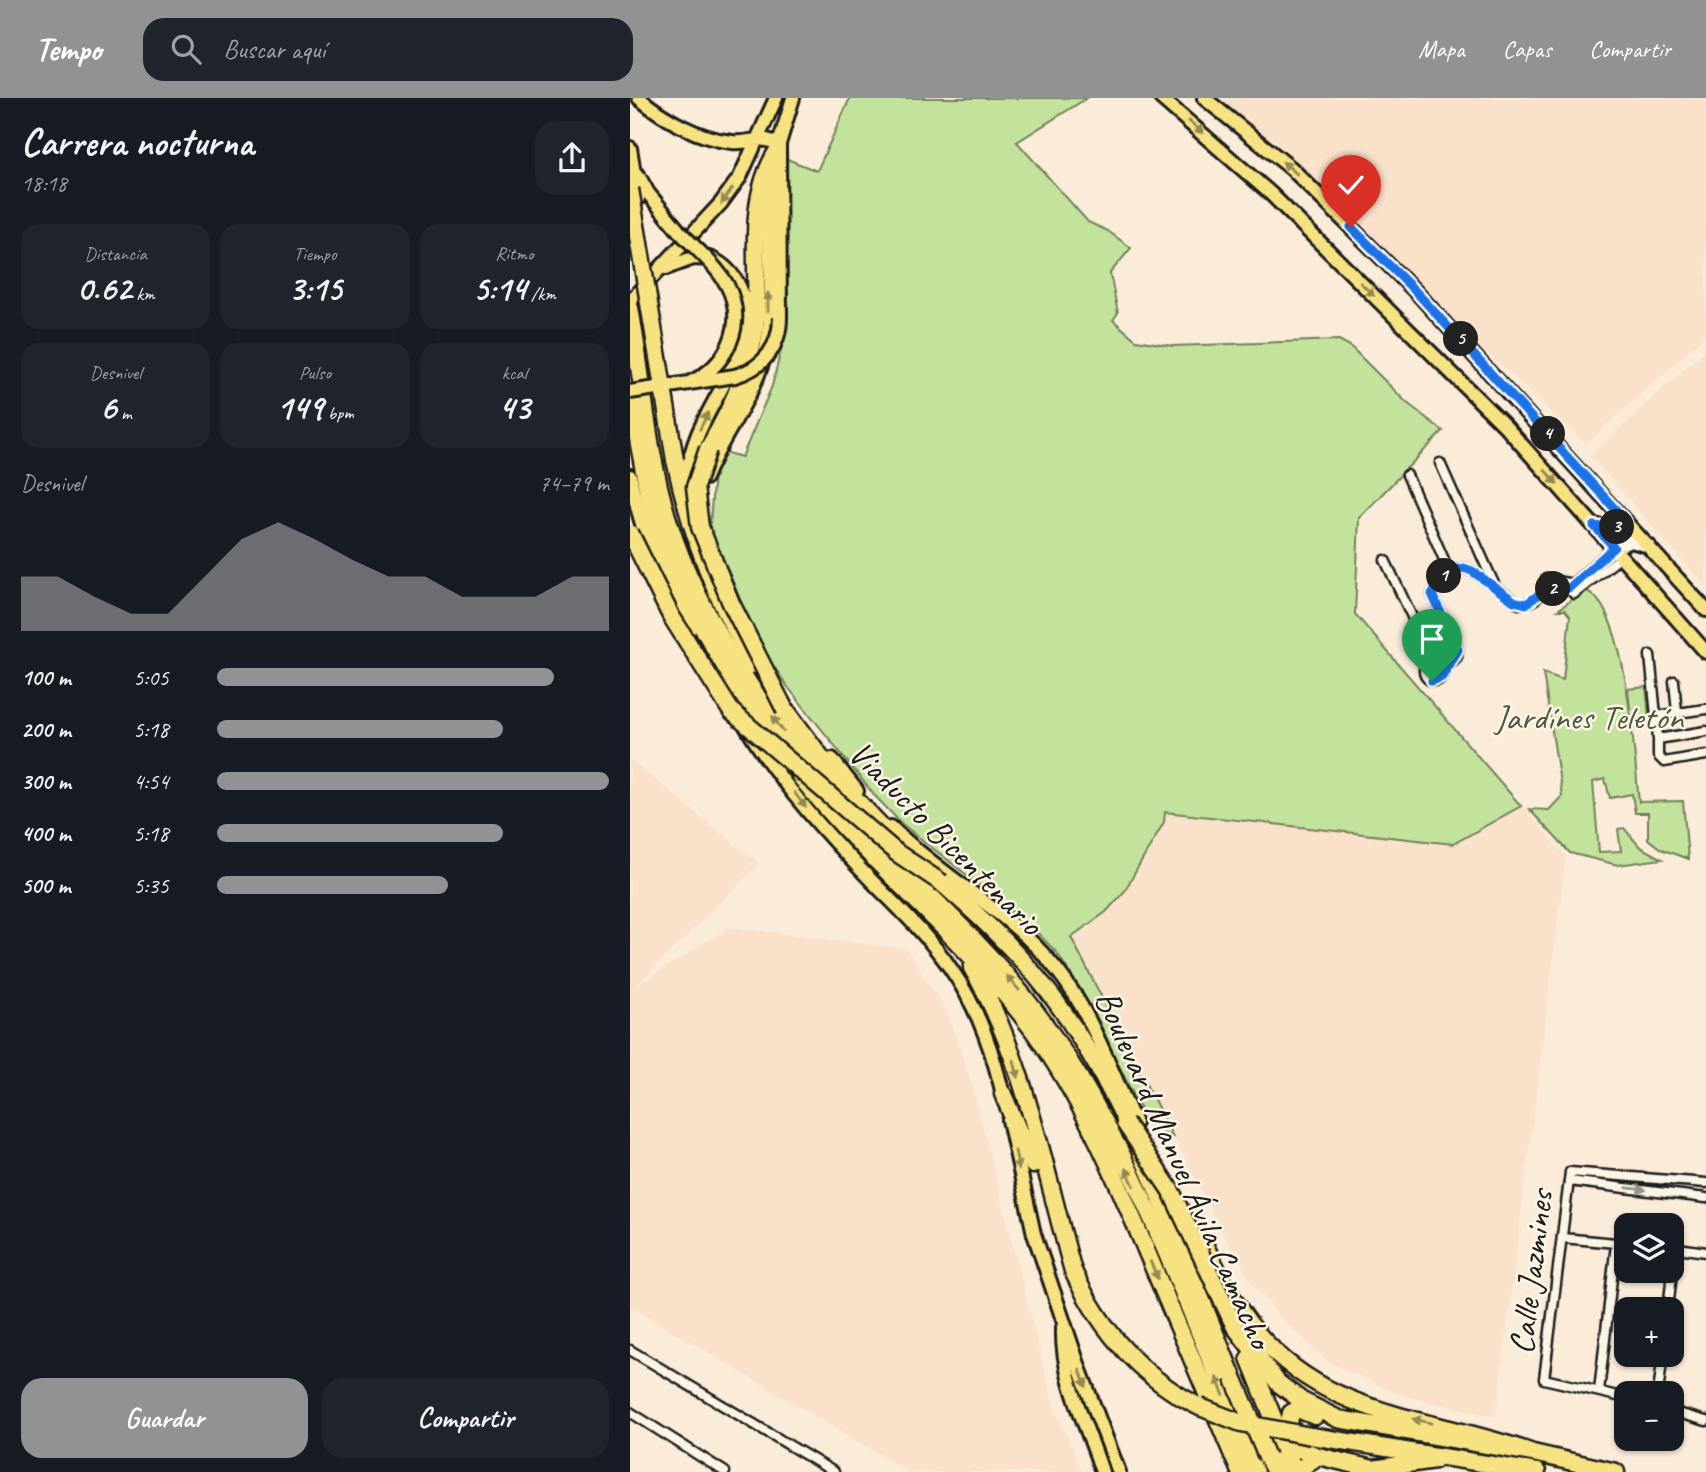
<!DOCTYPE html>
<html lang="es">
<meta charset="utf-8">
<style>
:root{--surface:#171b24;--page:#20242c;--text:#f1f3f6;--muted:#9ea1a6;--accent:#919294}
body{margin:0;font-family:Caveat,sans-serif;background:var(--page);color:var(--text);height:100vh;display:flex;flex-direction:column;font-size:26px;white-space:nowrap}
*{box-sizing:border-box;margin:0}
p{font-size:23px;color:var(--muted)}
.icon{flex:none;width:38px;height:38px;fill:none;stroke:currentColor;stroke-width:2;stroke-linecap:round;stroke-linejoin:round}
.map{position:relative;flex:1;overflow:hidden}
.drawer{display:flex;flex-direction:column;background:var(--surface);width:630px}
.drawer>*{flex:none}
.buttons{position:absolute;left:984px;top:1115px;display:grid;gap:14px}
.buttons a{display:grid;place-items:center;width:70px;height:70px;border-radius:14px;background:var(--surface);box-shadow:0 2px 5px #0004;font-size:35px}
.pin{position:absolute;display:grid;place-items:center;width:60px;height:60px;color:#fff;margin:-72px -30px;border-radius:50% 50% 50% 0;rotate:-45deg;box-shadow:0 0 7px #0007}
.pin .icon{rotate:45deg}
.km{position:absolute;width:35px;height:35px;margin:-18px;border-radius:50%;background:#222;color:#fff;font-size:19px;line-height:35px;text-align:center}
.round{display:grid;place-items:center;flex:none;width:74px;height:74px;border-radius:21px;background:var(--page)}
.headline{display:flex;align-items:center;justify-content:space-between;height:119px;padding:0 21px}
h1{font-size:38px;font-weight:700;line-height:52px}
.stats{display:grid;grid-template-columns:repeat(3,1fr);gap:10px;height:119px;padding:7px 21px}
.stats div{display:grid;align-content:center;border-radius:18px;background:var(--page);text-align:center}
.stats b{font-size:35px;font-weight:700}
.stats small{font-size:19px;font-weight:400}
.stats p{font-size:19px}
.chart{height:196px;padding:14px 21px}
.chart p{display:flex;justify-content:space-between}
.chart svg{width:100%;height:126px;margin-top:7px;fill:var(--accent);opacity:.7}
.cta{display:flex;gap:14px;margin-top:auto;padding:14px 21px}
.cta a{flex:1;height:80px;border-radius:21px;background:var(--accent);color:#fff;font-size:28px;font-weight:700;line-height:80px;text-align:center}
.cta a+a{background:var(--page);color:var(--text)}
ul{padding:0 21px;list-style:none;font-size:23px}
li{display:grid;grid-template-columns:112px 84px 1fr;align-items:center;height:52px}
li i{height:18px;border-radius:9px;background:var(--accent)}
header{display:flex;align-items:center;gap:42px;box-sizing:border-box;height:98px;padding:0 35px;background:var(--accent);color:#fff}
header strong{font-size:33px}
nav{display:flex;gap:38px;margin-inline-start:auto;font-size:24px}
.search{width:490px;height:63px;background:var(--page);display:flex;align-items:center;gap:18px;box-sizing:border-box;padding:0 24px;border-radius:21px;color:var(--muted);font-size:26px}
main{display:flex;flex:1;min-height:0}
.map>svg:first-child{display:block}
</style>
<header>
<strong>Tempo</strong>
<div class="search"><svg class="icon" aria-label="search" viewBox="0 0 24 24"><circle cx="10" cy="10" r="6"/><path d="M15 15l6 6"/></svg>Buscar aquí</div>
<nav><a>Mapa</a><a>Capas</a><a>Compartir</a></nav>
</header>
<main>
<section class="drawer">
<div class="headline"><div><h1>Carrera nocturna</h1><p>18:18</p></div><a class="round"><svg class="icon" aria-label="share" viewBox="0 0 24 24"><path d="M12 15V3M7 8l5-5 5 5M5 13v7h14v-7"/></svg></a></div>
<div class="stats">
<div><p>Distancia</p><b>0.62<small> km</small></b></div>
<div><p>Tiempo</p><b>3:15</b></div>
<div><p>Ritmo</p><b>5:14<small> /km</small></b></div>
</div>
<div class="stats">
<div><p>Desnivel</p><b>6<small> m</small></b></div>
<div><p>Pulso</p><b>149<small> bpm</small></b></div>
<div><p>kcal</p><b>43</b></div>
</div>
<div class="chart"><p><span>Desnivel</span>74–79 m</p>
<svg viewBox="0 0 160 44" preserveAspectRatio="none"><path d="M0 44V25L10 25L20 32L30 38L40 38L50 25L60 12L70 6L80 12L90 19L100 25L110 25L120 32L130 32L140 32L150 25L160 25V44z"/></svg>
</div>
<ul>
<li><b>100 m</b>5:05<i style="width:86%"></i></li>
<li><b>200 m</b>5:18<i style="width:73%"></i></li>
<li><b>300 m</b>4:54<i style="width:100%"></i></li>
<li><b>400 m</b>5:18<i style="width:73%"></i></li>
<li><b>500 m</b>5:35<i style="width:59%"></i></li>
</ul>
<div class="cta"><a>Guardar</a><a>Compartir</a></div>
</section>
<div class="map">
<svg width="1076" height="1374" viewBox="0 0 1076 1374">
<rect width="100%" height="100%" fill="#fbecd9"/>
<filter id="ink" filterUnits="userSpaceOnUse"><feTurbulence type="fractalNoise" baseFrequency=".0143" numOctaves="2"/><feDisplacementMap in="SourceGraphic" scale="14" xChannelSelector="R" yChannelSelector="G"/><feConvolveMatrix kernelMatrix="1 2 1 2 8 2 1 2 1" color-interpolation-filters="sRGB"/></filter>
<g filter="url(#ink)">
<path fill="#fae1ca" d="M 581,0 L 1076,0 L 1076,237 L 956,346 Z
M 1076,251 L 1076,488 L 960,358 Z
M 0,661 L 129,766 L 6,888 L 100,829 L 277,851 L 317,914 L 343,990 L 423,1306 L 452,1374 L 279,1374 L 0,1208 Z
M 892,708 L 936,758 L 866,1319 L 770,1297 L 698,1264 L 653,1222 L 623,1187 L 594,1137 L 441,838 L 476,814 L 494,794 L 534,724 L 535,714 L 823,746 Z"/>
<path fill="#c3e29b" stroke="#707f5c" stroke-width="2" d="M 220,0 L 457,0 L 387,44 L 458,124 L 478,133 L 501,150 L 480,175 L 488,215 L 483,222 L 506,242 L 543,248 L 709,242 L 720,248 L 776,304 L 813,333 L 729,420 L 725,516 L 891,708 L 823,746 L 535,714 L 534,724 L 494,794 L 476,814 L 441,839 L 543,1039 L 525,1032 L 508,1006 L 451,892 L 427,855 L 401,828 L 272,726 L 245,698 L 157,588 L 131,549 L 79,437 L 84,376 L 94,354 L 112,359 L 142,288 L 154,240 L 157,61 L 187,73 Z
M 955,492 C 998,508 1004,661 1009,704 L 1053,703 L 1058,761 L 1031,751 L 1018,741 L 1018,715 L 1005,715 L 1002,696 L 980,700 L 975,681 L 963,684 L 969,754 L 991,753 L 988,731 L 994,730 L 1010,749 L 1032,761 L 988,767 L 940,755 L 899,711 L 919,712 L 932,698 L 913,575 L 933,582 L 940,518 L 935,512 L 928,512 Z
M 1016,589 L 1020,629 L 1002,631 L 998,591 Z"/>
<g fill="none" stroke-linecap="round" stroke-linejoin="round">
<defs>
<path id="street" d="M 810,365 L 865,488
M 777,377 L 819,473
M 755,462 L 803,563
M 939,489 L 984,449
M 915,492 L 939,490 L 944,496 L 992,458
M 1020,557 L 1026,618 L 1076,611
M794 573a10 10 0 1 1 20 0a10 10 0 1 1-20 0Z
M 814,572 L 827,559 L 828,552 L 802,496 L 819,473 L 834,470 L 842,473 L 889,506 C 906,505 914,496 916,481 L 943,486 L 949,492
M 1044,583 L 1047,614
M 1026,618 L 1028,641
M 1076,633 L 1028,641 L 1028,658 L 1034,664 L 1076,657
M 939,1083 L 1076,1100
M 933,1140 L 996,1146
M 1041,1149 L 1076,1154
M 1038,1211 L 1045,1150
M 0,1252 L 204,1374
M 969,1293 L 986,1146
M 1028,1295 L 1033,1256
M 996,1300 L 914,1281 L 940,1074 L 1076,1085
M 1041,1313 L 1076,1323
M 0,1314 L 95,1374"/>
<path id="secondary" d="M 964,427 L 984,431 L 996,423
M 984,449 L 1001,443 L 1019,448"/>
<path id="primary" d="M 9,0 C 34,21 69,41 102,44 C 124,46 125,36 149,46
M 531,0 L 640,95 L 875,328 L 1076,554
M 574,0 L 662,71 L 788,196 L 1076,512
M 0,50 L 8,101
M 8,77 L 18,95 L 49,133
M 36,170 L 63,160 L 82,161
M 0,203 L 91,105 L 110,79 L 146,0
M 150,219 L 149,46 L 163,0
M 0,378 C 12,436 29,482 59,533
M 75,380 C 91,339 122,302 134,259 C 148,207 135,136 140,80
M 54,388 C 57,370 61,353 68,336 C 87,291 135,234 107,184 C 100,173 91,164 79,160
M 117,630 C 149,684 195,735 239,780 C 267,809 298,837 321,871 C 349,911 364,957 375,1005
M 202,661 L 227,693
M 261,729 C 313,780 382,815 427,872 C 463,917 481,974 505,1025
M 379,1022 L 404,1136 L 450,1272 L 489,1374
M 433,1229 C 431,1281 457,1326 472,1374
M 640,1346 L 657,1374"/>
<path id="highway" d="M 0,210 C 13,281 17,356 39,425 C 69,520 134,615 197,690
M 0,298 L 24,427 L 42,477 L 104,584 L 145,646
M 78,351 C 101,312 123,266 126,220 C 129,164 116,105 146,55
M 45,362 C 61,436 85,503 125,567
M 147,600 L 211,686 L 274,752
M 170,678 C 241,768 335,839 403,932 C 453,1002 486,1080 519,1159 C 549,1230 579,1302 610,1374
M 247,746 C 305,803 366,858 413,924 C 507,1055 564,1225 625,1374
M 301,776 C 347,815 391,856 427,905 C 507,1017 550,1154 603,1279
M 342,870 C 394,958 415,1074 443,1173 C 471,1233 511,1280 570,1309
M 373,996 L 403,1067
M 574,1146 C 591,1180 609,1218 636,1245 C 709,1322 809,1320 903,1355
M 605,1229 L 648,1285 L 672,1303 L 708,1321 L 903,1355 L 986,1374
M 619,1260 L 665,1374
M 685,1318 L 668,1311 L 661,1315 L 659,1324 L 669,1351 L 688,1358
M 681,1338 L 907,1374
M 637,1359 L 645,1374
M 674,1368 L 688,1358 L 743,1371 L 805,1362"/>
</defs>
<use href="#street" stroke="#1c1c1c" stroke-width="13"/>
<use href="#secondary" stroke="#1c1c1c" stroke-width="18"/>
<use href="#primary" stroke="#1c1c1c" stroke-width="18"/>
<use href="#highway" stroke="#1c1c1c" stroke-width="21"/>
<use href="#street" stroke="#fcf5e5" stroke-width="8"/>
<use href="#secondary" stroke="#fcf5e5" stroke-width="12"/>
<use href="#primary" stroke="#f7e281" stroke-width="12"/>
<use href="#highway" stroke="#f7e281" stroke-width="16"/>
<defs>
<path id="primary-bridge" d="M 49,133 C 65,150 86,167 97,187 C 117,225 98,267 61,284
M 0,294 L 105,278 C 134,270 150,248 150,219"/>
<path id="highway-bridge" d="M 0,91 L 45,362
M 78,351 L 65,389 L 70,429 L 101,505 L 155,612
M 0,435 L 41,518 L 101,613 L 267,755 L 312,785
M 495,1025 L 541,1093 L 605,1229
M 603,1279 L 637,1359
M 570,1309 L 611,1325 L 681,1338"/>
</defs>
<use href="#primary-bridge" stroke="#1c1c1c" stroke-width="18" stroke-linecap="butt"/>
<use href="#highway-bridge" stroke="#1c1c1c" stroke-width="21" stroke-linecap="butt"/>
<use href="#primary-bridge" stroke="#f7e281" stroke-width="12"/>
<use href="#highway-bridge" stroke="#f7e281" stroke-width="16"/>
</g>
<defs><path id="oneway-solid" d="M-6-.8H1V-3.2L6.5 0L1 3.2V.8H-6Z" transform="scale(1.75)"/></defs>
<g fill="#948954">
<use href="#oneway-solid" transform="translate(566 29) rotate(41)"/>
<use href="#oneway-solid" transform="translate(660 70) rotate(-139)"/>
<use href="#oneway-solid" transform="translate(97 98) rotate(126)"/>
<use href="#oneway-solid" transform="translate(737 191) rotate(44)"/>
<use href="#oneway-solid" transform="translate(138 204) rotate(-90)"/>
<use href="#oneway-solid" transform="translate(74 323) rotate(-64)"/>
<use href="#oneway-solid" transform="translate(921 379) rotate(48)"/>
<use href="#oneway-solid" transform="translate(148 626) rotate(-126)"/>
<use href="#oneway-solid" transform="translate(170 702) rotate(52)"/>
<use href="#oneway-solid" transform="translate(383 885) rotate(-130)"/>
<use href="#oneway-solid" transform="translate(386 971) rotate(76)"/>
<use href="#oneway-solid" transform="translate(387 1062) rotate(78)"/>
<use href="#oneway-solid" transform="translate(500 1079) rotate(-114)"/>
<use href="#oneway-solid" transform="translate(524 1172) rotate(67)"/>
<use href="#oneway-solid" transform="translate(453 1280) rotate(70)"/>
<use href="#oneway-solid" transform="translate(590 1288) rotate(-112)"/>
<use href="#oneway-solid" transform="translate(792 1323) rotate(-167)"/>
</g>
<use fill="#97938b" href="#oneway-solid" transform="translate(1006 1091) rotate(7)"/>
</g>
<g fill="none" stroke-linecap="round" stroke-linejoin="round" filter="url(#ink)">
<defs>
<path id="route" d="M 721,129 L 788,196 L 996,423 L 984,430 L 964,428 L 984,449 L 939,490 L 915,492 L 896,506 L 884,503 L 842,473 L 834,470 L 819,473 L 802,496 L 828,552 L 812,579 L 802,583"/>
</defs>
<use href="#route" stroke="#fff" stroke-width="14"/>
<use href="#route" stroke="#1a73e8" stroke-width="9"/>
</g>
<g text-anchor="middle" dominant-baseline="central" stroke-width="5" stroke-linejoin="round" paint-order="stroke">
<g font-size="35" fill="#4e5742" stroke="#fcf5e5">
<text x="959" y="619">Jardínes Teletón</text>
</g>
<g font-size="35" fill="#1c1c1c" stroke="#fcf5e5">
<text transform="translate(316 740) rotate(45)">Viaducto Bicentenario</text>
<text transform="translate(554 1071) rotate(66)">Boulevard Manuel Ávila Camacho</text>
<text transform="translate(901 1174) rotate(-83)">Calle Jazmines</text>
</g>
</g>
</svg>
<div class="buttons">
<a><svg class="icon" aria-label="layers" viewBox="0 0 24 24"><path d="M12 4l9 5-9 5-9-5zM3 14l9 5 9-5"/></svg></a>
<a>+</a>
<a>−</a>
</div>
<div class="pin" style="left:802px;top:583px;background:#1e9e55"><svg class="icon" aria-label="arrive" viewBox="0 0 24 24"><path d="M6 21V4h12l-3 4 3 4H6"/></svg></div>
<div class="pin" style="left:721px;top:129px;background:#d93025"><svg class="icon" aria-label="check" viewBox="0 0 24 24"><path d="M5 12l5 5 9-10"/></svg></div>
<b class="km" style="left:814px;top:478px">1</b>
<b class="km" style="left:923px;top:491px">2</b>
<b class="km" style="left:987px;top:429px">3</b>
<b class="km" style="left:918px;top:336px">4</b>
<b class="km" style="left:831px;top:241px">5</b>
</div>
</main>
